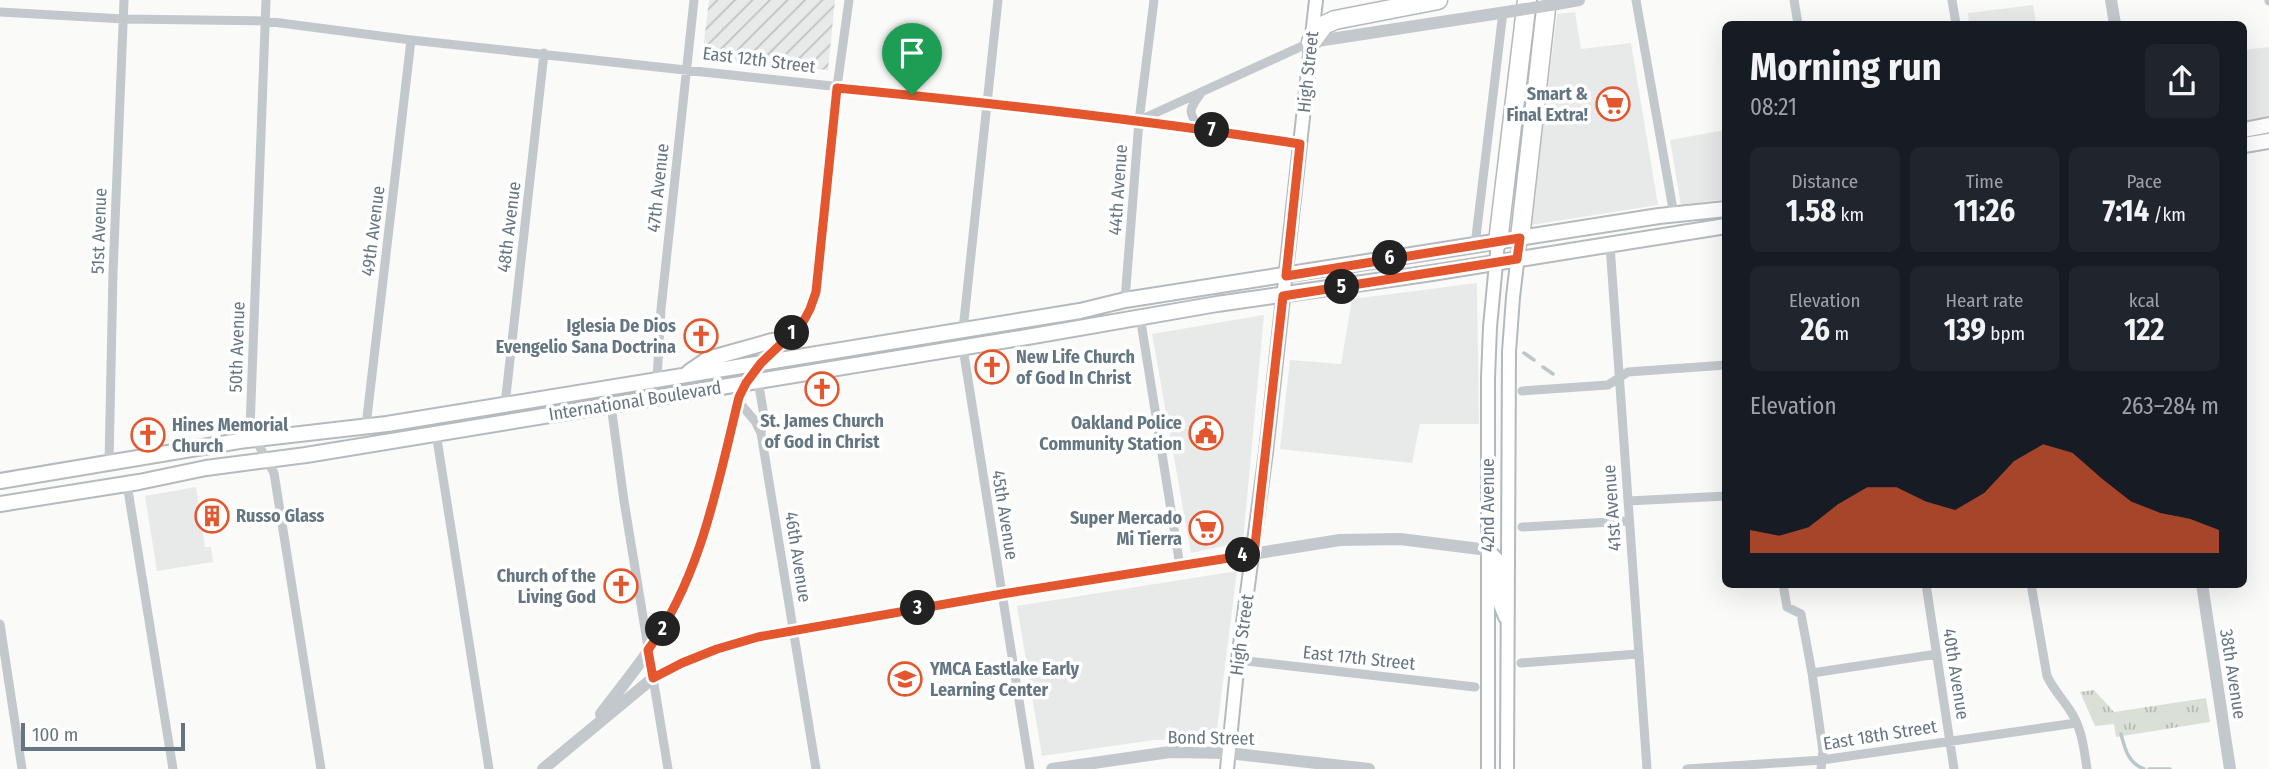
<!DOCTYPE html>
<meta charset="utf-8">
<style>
:root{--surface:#171b24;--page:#20242c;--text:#f1f3f6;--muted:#9ea1a6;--accent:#e4572e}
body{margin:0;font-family:"Fira Sans Condensed",sans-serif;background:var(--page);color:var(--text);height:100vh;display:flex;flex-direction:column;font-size:26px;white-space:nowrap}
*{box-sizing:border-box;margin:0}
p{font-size:23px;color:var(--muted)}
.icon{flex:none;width:38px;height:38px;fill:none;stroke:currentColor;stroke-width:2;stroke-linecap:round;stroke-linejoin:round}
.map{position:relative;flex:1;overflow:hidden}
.side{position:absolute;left:1722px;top:21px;width:525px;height:567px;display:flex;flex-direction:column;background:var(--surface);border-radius:10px;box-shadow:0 7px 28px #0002}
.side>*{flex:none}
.scale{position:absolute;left:21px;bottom:18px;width:164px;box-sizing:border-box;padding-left:7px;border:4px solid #657683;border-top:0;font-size:19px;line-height:24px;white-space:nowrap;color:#657683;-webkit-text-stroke:5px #fff;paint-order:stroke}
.pin{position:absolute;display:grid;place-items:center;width:60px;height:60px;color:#fff;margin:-72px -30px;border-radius:50% 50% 50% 0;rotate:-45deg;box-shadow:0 0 7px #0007}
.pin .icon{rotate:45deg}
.km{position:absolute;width:35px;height:35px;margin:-18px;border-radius:50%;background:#222;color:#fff;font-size:19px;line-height:35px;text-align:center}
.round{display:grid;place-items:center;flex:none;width:74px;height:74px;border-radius:10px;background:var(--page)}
.summary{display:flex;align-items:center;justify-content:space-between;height:119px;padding:0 28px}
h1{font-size:38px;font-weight:700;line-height:52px}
.stats{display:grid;grid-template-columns:repeat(3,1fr);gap:10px;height:119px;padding:7px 28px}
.stats div{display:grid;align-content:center;border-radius:10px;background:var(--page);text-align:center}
.stats b{font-size:30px;font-weight:700}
.stats small{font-size:19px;font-weight:400}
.stats p{font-size:19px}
.chart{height:196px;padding:14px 28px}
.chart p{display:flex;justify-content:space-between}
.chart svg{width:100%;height:126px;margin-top:7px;fill:var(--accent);opacity:.7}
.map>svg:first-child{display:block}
</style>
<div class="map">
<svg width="2269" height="769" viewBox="0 0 2269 769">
<defs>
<pattern id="industrial-furrows" width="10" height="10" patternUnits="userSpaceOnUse" patternTransform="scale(1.75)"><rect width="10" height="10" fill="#e8e9e9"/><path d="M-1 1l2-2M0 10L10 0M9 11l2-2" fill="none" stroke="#c0c1c2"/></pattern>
<pattern id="park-tufts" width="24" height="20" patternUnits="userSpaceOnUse" patternTransform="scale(1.75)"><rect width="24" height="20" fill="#dadfd7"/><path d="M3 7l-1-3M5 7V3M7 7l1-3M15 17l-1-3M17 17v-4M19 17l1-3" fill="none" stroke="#b4b9b4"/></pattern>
</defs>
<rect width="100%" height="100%" fill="#fafaf8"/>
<path fill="#e8e9e9" d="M 2033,5 L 2036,24 L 1969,24 L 1968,13 Z
M 1575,12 L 1581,49 L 1631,43 L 1658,205 L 1531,225 L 1557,14 Z
M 2269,47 L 2269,150 L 2244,154 L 2244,50 Z
M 1725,130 L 1725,199 L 1681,205 L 1670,140 Z
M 1477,283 L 1479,424 L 1420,424 L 1412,463 L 1280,449 L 1290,360 L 1341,364 L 1352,299 Z
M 1264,315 L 1243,542 L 1191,553 L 1152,334 Z
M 196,487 L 205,547 L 211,547 L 213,562 L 157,571 L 145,496 Z
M 1237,571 L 1216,738 L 1154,740 L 1042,756 L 1017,606 Z"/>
<path fill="url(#industrial-furrows)" d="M 709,0 L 835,0 L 828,70 L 702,59 Z"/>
<path fill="url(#park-tufts)" d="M 2094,690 L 2114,712 L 2206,698 L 2210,722 L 2116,737 L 2114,724 L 2095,726 L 2080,692 Z"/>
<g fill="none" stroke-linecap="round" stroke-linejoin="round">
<path stroke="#bbc7cb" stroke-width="3.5" d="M 1524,353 L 1534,360
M 1543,367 L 1553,374
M 2121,734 C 2125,749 2128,763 2144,769
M 2149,769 L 2170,769"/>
<defs>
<path id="secondary" d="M 1488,550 L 1498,560 L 1499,602 L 1505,617
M 1227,769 L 1238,660 L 1266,452 L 1316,0
M 1488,769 L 1488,378 L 1490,327 L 1498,242
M 1507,769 L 1509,352 L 1513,297 L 1520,238"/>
<path id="primary" d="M 2244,130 L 2269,125
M 2244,145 L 2269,141
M 689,372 L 708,359 L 772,341 L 783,340
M 0,481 L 239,441 L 387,424 L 1080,311 L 1125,300 L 1659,216 L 1726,209
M 0,504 L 139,482 L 206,468 L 306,455 L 1033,336 L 1217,304 L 1432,273 L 1726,226"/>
<path id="motorway" d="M 1311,42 L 1324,25 L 1335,20 L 1438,0
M 1520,238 L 1547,0
M 1498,242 L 1527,0"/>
</defs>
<use href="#secondary" stroke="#b3babf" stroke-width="16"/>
<use href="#primary" stroke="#b5babe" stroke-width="18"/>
<use href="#motorway" stroke="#b4b9bd" stroke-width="21"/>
<path stroke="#c3c8cc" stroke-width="9" d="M 266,0 L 250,429 L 274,473 L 321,769
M 1636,0 L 1674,215
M 1794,0 L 1798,24
M 1952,0 L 1956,24
M 2269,0 L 2269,1
M 0,12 L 124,19 L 265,21 L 411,40 L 987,103 L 1200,128 L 1300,144
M 1140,120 L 1311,42
M 1200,128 C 1187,112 1189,109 1201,93
M 1475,245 L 1503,12
M 1610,245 L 1647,769
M 1125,300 L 1139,121 L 1154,0
M 1140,316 L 1180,566
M 963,330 L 998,0
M 963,348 L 1030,769
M 763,361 L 802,324 L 811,309 L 816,292 L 837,87 L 849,0
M 657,380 L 661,309 L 694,0
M 758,380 L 764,416 L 761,433
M 1522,391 L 1608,385 L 1628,372 L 1726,365
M 738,401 L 755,421 L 761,433 L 816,769
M 505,405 L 544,53
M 611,405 L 624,501 L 668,769
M 366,426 L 411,40
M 436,433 L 489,769
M 109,463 L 113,273 L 124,0
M 127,484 L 173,769
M 1628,501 L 1726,496
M 1522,527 L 1628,521
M 1783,584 L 1787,607 L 1801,614 L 1812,673 L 1823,751 L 1821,769
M 1926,584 L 1954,769
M 2031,584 L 2047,676 C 2053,689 2062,698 2069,709 C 2082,727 2084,749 2087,769
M 0,624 L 22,769
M 1238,660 L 1475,687
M 1521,663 L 1638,654
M 1812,673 L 1937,654
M 1687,769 L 1822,760 L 2076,723"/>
<path stroke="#c3c8cc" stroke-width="12" d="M 2111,0 L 2115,24
M 1557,4 L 1579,0
M 1311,42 L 1513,11
M 2202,584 L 2230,769
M 601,714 C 621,687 644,660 661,632 C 703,561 721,476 739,397 L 746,383 L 761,363
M 543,769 L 653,678 L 682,663 L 717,649 L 759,637 L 1002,594 L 1340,540 L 1400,539 L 1488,550
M 1052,769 L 1170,752 L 1228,753 L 1369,769"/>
<use href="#secondary" stroke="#fff" stroke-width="12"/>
<use href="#primary" stroke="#fff" stroke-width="14"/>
<use href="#motorway" stroke="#fff" stroke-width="18"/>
<path stroke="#c3c8cc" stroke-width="12" d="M 1513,11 L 1557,4"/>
</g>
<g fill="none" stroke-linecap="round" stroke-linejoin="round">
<defs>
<path id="route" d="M 837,88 C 992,103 1147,120 1300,144 L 1286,276 L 1520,238 L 1517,259 L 1283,296 L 1254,554 L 1002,594 L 758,637 L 717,649 L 682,663 L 653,678 L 648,650 C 701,577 718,483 739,397 L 746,383 L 761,363 L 802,324 L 810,309 L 816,292 Z"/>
</defs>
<use href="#route" stroke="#fff" stroke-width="14"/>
<use href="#route" stroke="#e4572e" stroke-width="9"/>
</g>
<defs>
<symbol id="supermarket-ring" viewBox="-11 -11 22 22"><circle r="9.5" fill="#fff" stroke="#e4572e" stroke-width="1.5"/><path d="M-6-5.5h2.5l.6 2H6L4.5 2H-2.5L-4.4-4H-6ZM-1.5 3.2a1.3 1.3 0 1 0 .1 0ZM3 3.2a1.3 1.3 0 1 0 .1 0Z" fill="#e4572e"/></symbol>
<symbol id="church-ring" viewBox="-11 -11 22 22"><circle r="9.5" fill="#fff" stroke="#e4572e" stroke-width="1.5"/><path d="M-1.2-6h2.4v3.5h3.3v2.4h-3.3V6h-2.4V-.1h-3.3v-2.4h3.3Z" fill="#e4572e"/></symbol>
<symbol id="civic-ring" viewBox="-11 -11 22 22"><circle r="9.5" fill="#fff" stroke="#e4572e" stroke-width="1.5"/><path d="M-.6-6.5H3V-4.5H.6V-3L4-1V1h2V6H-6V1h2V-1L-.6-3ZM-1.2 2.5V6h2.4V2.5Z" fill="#e4572e"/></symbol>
<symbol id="building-ring" viewBox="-11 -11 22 22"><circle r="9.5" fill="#fff" stroke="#e4572e" stroke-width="1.5"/><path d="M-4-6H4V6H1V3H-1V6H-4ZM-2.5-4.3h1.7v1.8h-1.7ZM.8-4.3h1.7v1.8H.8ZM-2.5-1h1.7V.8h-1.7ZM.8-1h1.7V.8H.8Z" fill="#e4572e"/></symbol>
<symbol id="school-ring" viewBox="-11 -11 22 22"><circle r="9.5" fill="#fff" stroke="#e4572e" stroke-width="1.5"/><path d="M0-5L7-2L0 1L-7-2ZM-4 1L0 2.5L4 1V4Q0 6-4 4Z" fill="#e4572e"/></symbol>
</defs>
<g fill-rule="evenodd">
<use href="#supermarket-ring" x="1594" y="85" width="38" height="38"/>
<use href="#church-ring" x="682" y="317" width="38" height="38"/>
<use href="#church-ring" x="973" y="348" width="38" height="38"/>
<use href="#church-ring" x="803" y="370" width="38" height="38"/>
<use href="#civic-ring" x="1187" y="414" width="38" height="38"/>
<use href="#church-ring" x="129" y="416" width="38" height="38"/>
<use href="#building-ring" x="193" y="497" width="38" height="38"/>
<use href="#supermarket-ring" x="1187" y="509" width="38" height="38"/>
<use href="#church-ring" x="602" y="567" width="38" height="38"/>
<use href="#school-ring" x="886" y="660" width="38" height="38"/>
</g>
<g text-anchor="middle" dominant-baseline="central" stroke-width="7" stroke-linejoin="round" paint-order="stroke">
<g font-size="18" fill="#657683" stroke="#fff">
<text transform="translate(759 60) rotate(7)">East 12th Street</text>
<text transform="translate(1308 72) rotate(-84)">High Street</text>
<text transform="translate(658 188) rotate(-84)">47th Avenue</text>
<text transform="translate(1118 190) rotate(-86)">44th Avenue</text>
<text transform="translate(509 227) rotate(-83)">48th Avenue</text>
<text transform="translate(99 231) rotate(-88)">51st Avenue</text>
<text transform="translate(373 231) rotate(-83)">49th Avenue</text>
<text transform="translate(237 347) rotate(-88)">50th Avenue</text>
<text transform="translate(635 401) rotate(-9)">International Boulevard</text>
<text transform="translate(1488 505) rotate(-90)">42nd Avenue</text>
<text transform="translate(1612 508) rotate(-94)">41st Avenue</text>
<text transform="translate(1005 515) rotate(81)">45th Avenue</text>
<text transform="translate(798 557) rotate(81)">46th Avenue</text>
<text transform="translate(1242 635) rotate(-82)">High Street</text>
<text transform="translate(1359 658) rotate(6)">East 17th Street</text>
<text transform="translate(1956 674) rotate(81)">40th Avenue</text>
<text transform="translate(2233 674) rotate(81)">38th Avenue</text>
<text transform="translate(1880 735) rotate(-9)">East 18th Street</text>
<text transform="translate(1211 738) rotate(1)">Bond Street</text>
</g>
<g font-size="18" font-weight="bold" fill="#657683" stroke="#fff" text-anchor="end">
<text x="1588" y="94">Smart &amp;<tspan x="1588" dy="21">Final Extra!</tspan></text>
<text x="676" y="326">Iglesia De Dios<tspan x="676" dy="21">Evengelio Sana Doctrina</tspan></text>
<text x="1016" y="357" text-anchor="start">New Life Church<tspan x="1016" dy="21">of God In Christ</tspan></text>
<text x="822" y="421" text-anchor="middle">St. James Church<tspan x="822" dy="21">of God in Christ</tspan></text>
<text x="1182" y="423">Oakland Police<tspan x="1182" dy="21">Community Station</tspan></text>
<text x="172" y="425" text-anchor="start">Hines Memorial<tspan x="172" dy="21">Church</tspan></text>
<text x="236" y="516" text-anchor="start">Russo Glass</text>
<text x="1182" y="518">Super Mercado<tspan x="1182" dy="21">Mi Tierra</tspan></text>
<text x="596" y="576">Church of the<tspan x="596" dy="21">Living God</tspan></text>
<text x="930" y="669" text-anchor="start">YMCA Eastlake Early<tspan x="930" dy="21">Learning Center</tspan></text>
</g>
</g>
</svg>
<div class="scale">100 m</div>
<div class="pin" style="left:912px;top:95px;background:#1e9e55"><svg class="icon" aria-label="arrive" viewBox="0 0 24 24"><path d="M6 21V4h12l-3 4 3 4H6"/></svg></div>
<b class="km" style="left:792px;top:333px">1</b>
<b class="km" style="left:663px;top:629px">2</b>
<b class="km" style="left:918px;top:608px">3</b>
<b class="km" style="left:1243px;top:555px">4</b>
<b class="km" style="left:1342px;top:287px">5</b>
<b class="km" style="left:1390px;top:258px">6</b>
<b class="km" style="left:1212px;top:130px">7</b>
<section class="side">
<div class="summary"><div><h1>Morning run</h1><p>08:21</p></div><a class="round"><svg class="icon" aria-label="share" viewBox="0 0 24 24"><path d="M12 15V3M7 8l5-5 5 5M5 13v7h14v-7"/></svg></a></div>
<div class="stats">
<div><p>Distance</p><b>1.58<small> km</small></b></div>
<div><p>Time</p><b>11:26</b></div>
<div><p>Pace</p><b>7:14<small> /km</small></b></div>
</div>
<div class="stats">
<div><p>Elevation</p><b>26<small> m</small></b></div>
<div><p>Heart rate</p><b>139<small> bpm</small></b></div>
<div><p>kcal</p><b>122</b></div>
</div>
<div class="chart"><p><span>Elevation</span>263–284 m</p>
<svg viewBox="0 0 160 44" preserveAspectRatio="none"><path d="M0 44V36L10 38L20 35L30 27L40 21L50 21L60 26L70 29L80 23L90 12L100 6L110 9L120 18L130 26L140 30L150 32L160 36V44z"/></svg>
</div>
</section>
</div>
